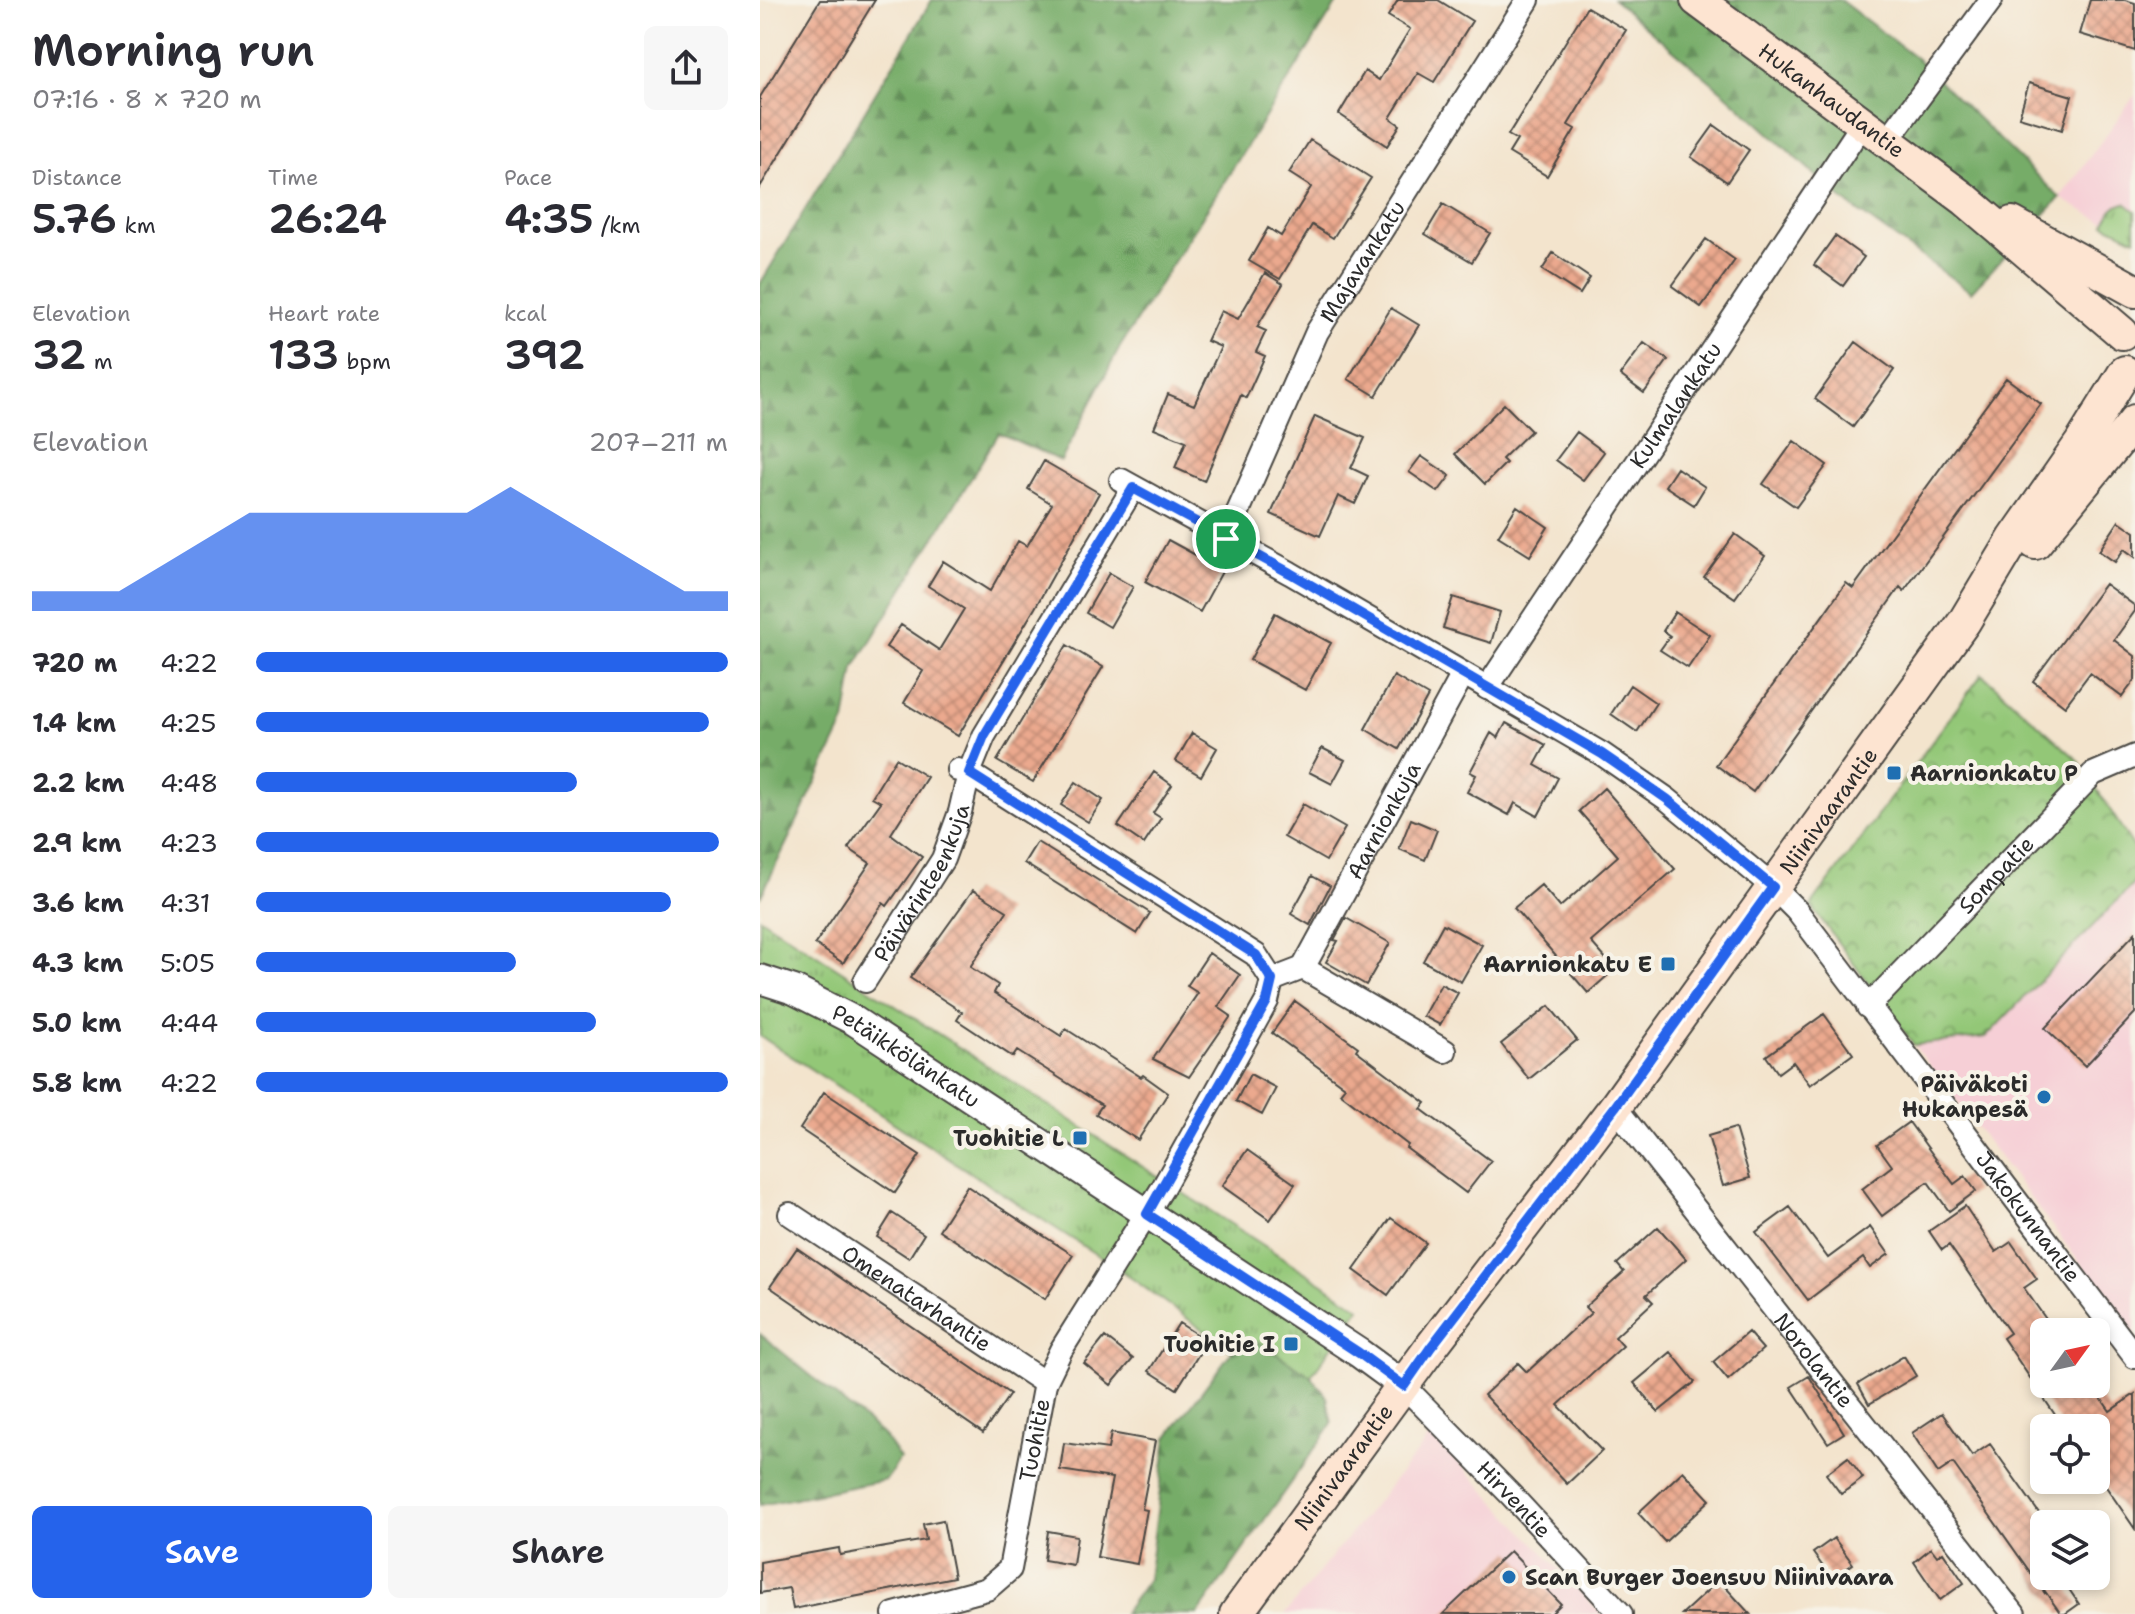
<!DOCTYPE html>
<meta charset="utf-8">
<style>
:root{--surface:#fff;--page:#f7f7f7;--text:#2b2b33;--muted:#7c7c81;--accent:#2563eb}
body{margin:0;font-family:"Shantell Sans",sans-serif;background:var(--page);color:var(--text);height:100vh;display:flex;flex-direction:column;font-size:30px;white-space:nowrap}
*{box-sizing:border-box;margin:0}
p{font-size:26px;color:var(--muted)}
.icon{flex:none;width:44px;height:44px;fill:none;stroke:currentColor;stroke-width:2;stroke-linecap:round;stroke-linejoin:round}
.map{position:relative;flex:1;overflow:hidden}
.drawer{display:flex;flex-direction:column;background:var(--surface);width:760px}
.drawer>*{flex:none}
.needle{width:52px;rotate:57deg}
.fabs{position:absolute;left:1270px;top:1318px;display:grid;gap:16px}
.fabs a{display:grid;place-items:center;width:80px;height:80px;border-radius:12px;background:var(--surface);box-shadow:0 4px 12px #0003;font-size:40px}
.pin{position:absolute;display:grid;place-items:center;width:68px;height:68px;color:#fff;margin:-34px;border:4px solid #fff;border-radius:50%;box-shadow:0 2px 8px #0007}
.round{display:grid;place-items:center;flex:none;width:84px;height:84px;border-radius:12px;background:var(--page)}
.headline{display:flex;align-items:center;justify-content:space-between;height:136px;padding:0 32px}
h1{font-size:44px;font-weight:600;line-height:60px}
.figures{display:grid;grid-template-columns:repeat(3,1fr);gap:12px;height:136px;padding:8px 32px}
.figures div{display:grid;align-content:center}
.figures b{font-size:40px;font-weight:600}
.figures small{font-size:22px;font-weight:400}
.figures p{font-size:22px}
.chart{height:224px;padding:16px 32px}
.chart p{display:flex;justify-content:space-between}
.chart svg{width:100%;height:144px;margin-top:8px;fill:var(--accent);opacity:.7}
.cta{display:flex;gap:16px;margin-top:auto;padding:16px 32px}
.cta a{flex:1;height:92px;border-radius:12px;background:var(--accent);color:#fff;font-size:32px;font-weight:600;line-height:92px;text-align:center}
.cta a+a{background:var(--page);color:var(--text)}
ul{padding:0 32px;list-style:none;font-size:26px}
li{display:grid;grid-template-columns:128px 96px 1fr;align-items:center;height:60px}
li i{height:20px;border-radius:10px;background:var(--accent)}
main{display:flex;flex:1;min-height:0}
.map>svg:first-child{display:block}
</style>
<main>
<section class="drawer">
<div class="headline"><div><h1>Morning run</h1><p>07:16 · 8 × 720 m</p></div><a class="round"><svg class="icon" aria-label="share" viewBox="0 0 24 24"><path d="M12 15V3M7 8l5-5 5 5M5 13v7h14v-7"/></svg></a></div>
<div class="figures">
<div><p>Distance</p><b>5.76<small> km</small></b></div>
<div><p>Time</p><b>26:24</b></div>
<div><p>Pace</p><b>4:35<small> /km</small></b></div>
</div>
<div class="figures">
<div><p>Elevation</p><b>32<small> m</small></b></div>
<div><p>Heart rate</p><b>133<small> bpm</small></b></div>
<div><p>kcal</p><b>392</b></div>
</div>
<div class="chart"><p><span>Elevation</span>207–211 m</p>
<svg viewBox="0 0 160 44" preserveAspectRatio="none"><path d="M0 44V38L10 38L20 38L30 30L40 22L50 14L60 14L70 14L80 14L90 14L100 14L110 6L120 14L130 22L140 30L150 38L160 38V44z"/></svg>
</div>
<ul>
<li><b>720 m</b>4:22<i style="width:100%"></i></li>
<li><b>1.4 km</b>4:25<i style="width:96%"></i></li>
<li><b>2.2 km</b>4:48<i style="width:68%"></i></li>
<li><b>2.9 km</b>4:23<i style="width:98%"></i></li>
<li><b>3.6 km</b>4:31<i style="width:88%"></i></li>
<li><b>4.3 km</b>5:05<i style="width:55%"></i></li>
<li><b>5.0 km</b>4:44<i style="width:72%"></i></li>
<li><b>5.8 km</b>4:22<i style="width:100%"></i></li>
</ul>
<div class="cta"><a>Save</a><a>Share</a></div>
</section>
<div class="map">
<svg width="1375" height="1614" viewBox="0 0 1375 1614">
<defs>
<pattern id="grass-tufts" width="24" height="20" patternUnits="userSpaceOnUse" patternTransform="scale(2)"><rect width="24" height="20" fill="#93c777"/><path d="M3 7l-1-3M5 7V3M7 7l1-3M15 17l-1-3M17 17v-4M19 17l1-3" fill="none" stroke="#78a262"/></pattern>
<pattern id="forest-firs" width="22" height="20" patternUnits="userSpaceOnUse" patternTransform="scale(2)"><rect width="22" height="20" fill="#76ac68"/><path d="M5 1l3.5 6h-7zM16 11l3.5 6h-7z" fill="#618c56"/></pattern>
<pattern id="park-crowns" width="20" height="18" patternUnits="userSpaceOnUse" patternTransform="scale(2)"><rect width="20" height="18" fill="#93c777"/><path d="M2 6a3 3 0 1 1 6 0M12 15a3 3 0 1 1 6 0" fill="none" stroke="#78a262"/></pattern>
<pattern id="building-cross-hatch" width="8" height="8" patternUnits="userSpaceOnUse" patternTransform="scale(2)"><rect width="8" height="8" fill="#eba98e"/><path d="M0 0l8 8M0 8l8-8" fill="none" stroke="#bf8a74"/></pattern>
</defs>
<rect width="100%" height="100%" fill="#f7f3e8"/>
<filter id="ink" filterUnits="userSpaceOnUse"><feTurbulence type="fractalNoise" baseFrequency=".0125" numOctaves="2"/><feDisplacementMap in="SourceGraphic" scale="16" xChannelSelector="R" yChannelSelector="G"/><feConvolveMatrix kernelMatrix="1 2 1 2 8 2 1 2 1" color-interpolation-filters="sRGB"/></filter>
<filter id="wash" filterUnits="userSpaceOnUse"><feTurbulence type="fractalNoise" baseFrequency=".006" numOctaves="4" result="noise"/><feDisplacementMap in="SourceGraphic" scale="32" xChannelSelector="R" yChannelSelector="G"/><feGaussianBlur stdDeviation="1.8" result="paint"/><feColorMatrix in="noise" values="0 0 0 0 0 0 0 0 0 0 0 0 0 0 0 0 0 1.4 0 .05"/><feComposite in="paint" operator="in"/></filter>
<g filter="url(#wash)">
<rect width="100%" height="100%" fill="#f3e4cd"/>
<path fill="#f6cfd6" d="M 1375,95 L 1375,239 L 1300,198 Z
M 1375,882 L 1375,1335 L 1154,1045 L 1226,1037 Z
M 672,1434 L 841,1614 L 525,1614 Z"/>
<path fill="url(#grass-tufts)" stroke="#5f7951" stroke-width="2" d="M 1365,203 L 1375,211 L 1375,239 L 1344,224 L 1354,207 Z
M 0,918 L 600,1308 L 551,1376 L 498,1342 L 472,1351 L 363,1272 L 0,1036 Z"/>
<path fill="url(#forest-firs)" stroke="#506c4a" stroke-width="2" d="M 172,0 L 579,0 L 360,347 L 301,461 L 239,433 L 94,668 L 85,722 L 0,898 L 0,284 Z
M 854,0 L 1080,0 L 1157,59 L 1300,198 L 1211,292 L 1084,201 L 968,96 Z
M 0,1334 L 122,1434 L 140,1459 L 126,1480 L 0,1505 Z
M 498,1342 L 551,1376 L 567,1397 L 572,1424 L 438,1614 L 363,1614 L 388,1579 L 407,1438 L 472,1351 Z"/>
<path fill="url(#park-crowns)" stroke="#5f7951" stroke-width="2" d="M 1222,674 L 1319,761 L 1375,849 L 1375,882 L 1226,1037 L 1154,1045 L 1051,906 Z"/>
<g id="blocks">
<path fill="url(#building-cross-hatch)" d="M 60,0 L 115,0 L 0,187 L 0,97 Z
M 638,0 L 678,0 L 712,21 L 674,82 L 658,73 L 630,118 L 640,125 L 627,146 L 579,114 L 605,71 L 619,80 L 650,29 L 628,16 Z
M 1330,0 L 1365,0 L 1375,3 L 1375,51 L 1320,34 Z
M 827,7 L 866,30 L 808,125 L 815,129 L 787,176 L 749,153 L 757,140 L 748,135 Z
M 1269,83 L 1312,96 L 1302,130 L 1259,117 Z
M 954,125 L 989,150 L 967,182 L 931,157 Z
M 550,140 L 611,178 L 573,238 L 552,225 L 520,279 L 489,261 L 508,228 L 521,236 L 551,187 L 529,173 Z
M 683,204 L 730,233 L 712,262 L 665,234 Z
M 1075,236 L 1104,257 L 1083,286 L 1054,265 Z
M 946,239 L 975,260 L 941,307 L 912,286 Z
M 793,253 L 830,278 L 820,294 L 782,270 Z
M 505,273 L 523,284 L 497,327 L 506,331 L 496,352 L 505,356 L 486,398 L 481,395 L 444,481 L 415,468 L 426,441 L 394,428 L 408,394 L 434,405 L 461,347 L 447,341 L 461,311 L 478,319 Z
M 631,308 L 659,325 L 616,396 L 588,379 Z
M 1096,342 L 1134,370 L 1093,427 L 1055,399 Z
M 884,343 L 908,360 L 884,393 L 860,375 Z
M 1246,378 L 1281,404 L 1144,591 L 1140,587 L 993,792 L 956,765 L 1086,583 L 1093,588 Z
M 744,404 L 771,431 L 742,459 L 746,463 L 725,484 L 695,454 Z
M 555,416 L 605,438 L 591,468 L 608,476 L 595,504 L 578,496 L 560,536 L 511,514 Z
M 817,432 L 844,452 L 823,480 L 796,460 Z
M 1034,441 L 1067,465 L 1036,507 L 1003,484 Z
M 661,456 L 690,476 L 678,492 L 649,472 Z
M 284,461 L 339,493 L 275,608 L 198,736 L 144,703 L 163,671 L 126,647 L 141,625 L 179,650 L 204,609 L 168,586 L 183,561 L 230,591 L 258,541 L 267,546 L 292,504 L 268,489 Z
M 917,468 L 945,487 L 934,505 L 905,486 Z
M 757,506 L 788,527 L 770,556 L 738,536 Z
M 1359,521 L 1375,532 L 1375,557 L 1364,549 L 1355,562 L 1339,551 Z
M 975,534 L 1005,556 L 975,598 L 944,577 Z
M 408,540 L 463,570 L 440,612 L 385,582 Z
M 349,573 L 373,587 L 350,627 L 326,613 Z
M 1345,584 L 1375,606 L 1375,611 L 1354,640 L 1375,656 L 1375,680 L 1362,697 L 1330,673 L 1305,706 L 1273,681 Z
M 693,597 L 740,612 L 731,643 L 683,628 Z
M 915,612 L 950,635 L 928,668 L 900,650 L 910,636 L 903,631 Z
M 515,613 L 571,643 L 545,690 L 490,660 Z
M 307,645 L 343,667 L 273,782 L 237,761 Z
M 634,676 L 668,696 L 639,749 L 605,729 Z
M 870,685 L 896,703 L 877,732 L 851,714 Z
M 746,723 L 786,745 L 775,765 L 798,778 L 778,816 L 755,803 L 749,815 L 707,792 L 716,775 L 710,772 L 731,733 L 738,738 Z
M 432,733 L 457,748 L 441,776 L 416,761 Z
M 562,748 L 585,760 L 572,784 L 549,772 Z
M 136,758 L 167,777 L 131,834 L 162,857 L 127,906 L 123,903 L 83,963 L 55,944 L 110,863 L 88,848 L 121,802 L 112,797 Z
M 394,772 L 412,785 L 393,813 L 401,818 L 384,844 L 358,826 Z
M 316,782 L 343,800 L 328,822 L 301,805 Z
M 844,788 L 915,869 L 831,942 L 855,969 L 828,993 L 754,908 L 781,885 L 800,907 L 858,856 L 819,811 Z
M 543,804 L 585,828 L 566,861 L 524,837 Z
M 651,819 L 677,830 L 665,860 L 639,849 Z
M 277,842 L 390,913 L 377,934 L 264,863 Z
M 552,876 L 570,886 L 550,925 L 531,914 Z
M 213,890 L 247,911 L 210,967 L 238,985 L 234,993 L 301,1036 L 306,1029 L 381,1077 L 383,1075 L 408,1093 L 378,1140 L 336,1114 L 342,1105 L 257,1051 L 253,1057 L 197,1020 L 202,1012 L 150,978 Z
M 586,918 L 630,943 L 606,985 L 566,962 L 578,941 L 574,940 Z
M 683,924 L 722,945 L 701,982 L 663,961 Z
M 1375,933 L 1375,1013 L 1325,1066 L 1285,1028 Z
M 449,953 L 480,975 L 458,1007 L 471,1016 L 429,1077 L 393,1059 L 438,993 L 427,986 Z
M 681,984 L 698,993 L 680,1025 L 663,1016 Z
M 535,1001 L 598,1047 L 596,1050 L 666,1103 L 661,1109 L 731,1161 L 706,1193 L 646,1148 L 648,1145 L 580,1093 L 585,1087 L 512,1033 Z
M 789,1006 L 817,1040 L 769,1079 L 741,1044 Z
M 1064,1014 L 1093,1054 L 1050,1085 L 1033,1062 L 1018,1073 L 1006,1056 Z
M 490,1074 L 516,1088 L 502,1115 L 476,1101 Z
M 64,1092 L 160,1155 L 135,1193 L 40,1129 Z
M 1149,1122 L 1194,1184 L 1205,1176 L 1216,1191 L 1189,1211 L 1168,1182 L 1122,1216 L 1102,1189 L 1132,1166 L 1117,1145 Z
M 975,1128 L 990,1178 L 963,1186 L 948,1136 Z
M 487,1150 L 535,1184 L 510,1220 L 462,1186 Z
M 207,1186 L 313,1255 L 285,1299 L 179,1230 Z
M 1205,1206 L 1236,1252 L 1251,1242 L 1277,1279 L 1264,1288 L 1295,1332 L 1284,1332 L 1284,1384 L 1331,1384 L 1350,1411 L 1375,1394 L 1375,1529 L 1336,1472 L 1336,1428 L 1304,1428 L 1243,1338 L 1250,1333 L 1189,1245 L 1182,1250 L 1169,1231 Z
M 1030,1207 L 1068,1258 L 1110,1227 L 1129,1254 L 1110,1268 L 1103,1258 L 1048,1300 L 996,1232 Z
M 132,1213 L 164,1234 L 149,1258 L 117,1237 Z
M 631,1218 L 666,1243 L 628,1295 L 594,1270 Z
M 898,1227 L 926,1259 L 886,1295 L 893,1302 L 855,1337 L 863,1346 L 798,1405 L 842,1451 L 807,1484 L 724,1395 L 758,1363 L 767,1372 L 831,1313 L 825,1307 L 864,1272 L 857,1264 Z
M 37,1248 L 250,1394 L 223,1433 L 10,1287 Z
M 419,1323 L 447,1341 L 417,1389 L 389,1371 Z
M 988,1332 L 1003,1349 L 968,1380 L 953,1362 Z
M 345,1337 L 373,1359 L 351,1385 L 324,1363 Z
M 911,1352 L 935,1382 L 898,1412 L 874,1383 Z
M 1144,1356 L 1156,1376 L 1109,1404 L 1098,1384 Z
M 1049,1376 L 1084,1433 L 1068,1443 L 1031,1387 Z
M 1182,1413 L 1212,1456 L 1230,1444 L 1284,1520 L 1284,1576 L 1300,1576 L 1319,1604 L 1305,1614 L 1301,1614 L 1284,1590 L 1284,1592 L 1193,1463 L 1178,1473 L 1152,1433 Z
M 351,1433 L 395,1441 L 382,1509 L 387,1510 L 377,1564 L 337,1557 L 352,1478 L 300,1470 L 304,1443 L 348,1449 Z
M 1088,1457 L 1103,1478 L 1081,1494 L 1066,1474 Z
M 923,1471 L 950,1500 L 905,1542 L 878,1513 Z
M 183,1520 L 194,1577 L 33,1609 L 29,1588 L 0,1593 L 0,1562 L 79,1548 L 80,1555 L 166,1540 L 163,1524 Z
M 288,1531 L 317,1536 L 313,1565 L 284,1560 Z
M 1074,1538 L 1093,1564 L 1072,1579 L 1053,1553 Z
M 1171,1548 L 1177,1556 L 1183,1552 L 1204,1583 L 1180,1600 L 1154,1562 Z
M 750,1551 L 801,1604 L 791,1614 L 683,1614 Z
M 959,1580 L 990,1614 L 922,1614 Z"/>
</g>
</g>
<g filter="url(#ink)">
<use href="#blocks" fill-opacity="0" stroke="#494743" stroke-width="2"/>
<g fill="none" stroke-linecap="round" stroke-linejoin="round">
<defs>
<g id="minor">
<path d="M 1127,141 L 1231,0"/>
<path id="s1" d="M 361,480 L 530,573 L 842,754 L 907,799 L 1013,887 L 1037,911 L 1375,1357"/>
<path id="s2" d="M 466,539 L 557,332 L 768,0"/>
<path id="s3" d="M 727,688 L 1103,123"/>
<path id="s4" d="M 543,968 L 703,674"/>
<path d="M 512,980 L 543,968 L 685,1051"/>
<path id="s5" d="M 105,981 L 183,859 L 200,812 L 209,773 L 224,736 L 373,488"/>
<path id="s6" d="M 1108,1007 L 1333,774 L 1375,756"/>
<path id="s7" d="M 855,1107 L 1254,1614"/>
<path id="s8" d="M 30,1214 L 285,1383"/>
<path id="s9" d="M 644,1386 L 751,1495 L 861,1614"/>
<path id="s10" d="M 134,1614 L 227,1589 L 250,1569 L 285,1383 L 301,1350 L 402,1189 L 507,1001 L 512,980 L 496,955 L 209,773 L 198,770"/>
</g>
<g id="tertiary">
<path id="s11" d="M 0,979 L 34,990 L 93,1020 L 599,1353 L 644,1386"/>
</g>
<g id="secondary">
<path id="s12" d="M 937,0 L 1206,200 L 1362,333"/>
<path d="M 1252,223 L 1375,291"/>
<path d="M 1275,543 L 1375,421"/>
<path id="s13" d="M 476,1614 L 671,1347 L 855,1107 L 1204,622 L 1254,539 L 1321,443 L 1365,372"/>
</g>
</defs>
<use href="#minor" stroke="#494743" stroke-width="26"/>
<use href="#tertiary" stroke="#494743" stroke-width="32"/>
<use href="#secondary" stroke="#494743" stroke-width="36"/>
<use href="#minor" stroke="#fff" stroke-width="22"/>
<use href="#tertiary" stroke="#fff" stroke-width="28"/>
<use href="#secondary" stroke="#fde4d1" stroke-width="32"/>
</g>
</g>
<g fill="none" stroke-linecap="round" stroke-linejoin="round" filter="url(#ink)">
<defs>
<path id="route" d="M 373,488 L 530,573 L 842,754 L 907,799 L 1013,887 L 855,1107 L 671,1347 L 644,1386 L 599,1353 L 387,1214 L 507,1001 L 512,980 L 496,955 L 209,773 L 224,736 Z"/>
</defs>
<use href="#route" stroke="#fff" stroke-width="16"/>
<use href="#route" stroke="#2563eb" stroke-width="10"/>
</g>
<g fill="#1f6fb2" stroke="#f7f3e8" stroke-width="3">
<rect x="1126" y="765" width="16" height="16" rx="4"/>
<rect x="900" y="956" width="16" height="16" rx="4"/>
<circle cx="1284" cy="1097" r="8"/>
<rect x="312" y="1130" width="16" height="16" rx="4"/>
<rect x="523" y="1336" width="16" height="16" rx="4"/>
<circle cx="749" cy="1577" r="8"/>
</g>
<g text-anchor="middle" dominant-baseline="central" stroke-width="8" stroke-linejoin="round" paint-order="stroke">
<g font-size="22" fill="#2b2b2b" stroke="#f7f3e8">
<text stroke="none"><textPath href="#s12" startOffset="168">Hukanhaudantie</textPath></text>
<text stroke="none"><textPath href="#s2" startOffset="310">Majavankatu</textPath></text>
<text stroke="none"><textPath href="#s3" startOffset="340">Kulmalankatu</textPath></text>
<text stroke="none"><textPath href="#s13" startOffset="998">Niinivaarantie</textPath></text>
<text stroke="none"><textPath href="#s4" startOffset="168">Aarnionkuja</textPath></text>
<text stroke="none"><textPath href="#s6" startOffset="184">Sompatie</textPath></text>
<text stroke="none"><textPath href="#s5" startOffset="114">Päivärinteenkuja</textPath></text>
<text stroke="none"><textPath href="#s11" startOffset="166">Petäikkölänkatu</textPath></text>
<text stroke="none"><textPath href="#s1" startOffset="1188">Jakokunnantie</textPath></text>
<text stroke="none"><textPath href="#s8" startOffset="152">Omenatarhantie</textPath></text>
<text stroke="none"><textPath href="#s7" startOffset="322">Norolantie</textPath></text>
<text stroke="none"><textPath href="#s10" startOffset="258">Tuohitie</textPath></text>
<text stroke="none"><textPath href="#s13" startOffset="182">Niinivaarantie</textPath></text>
<text stroke="none"><textPath href="#s9" startOffset="158">Hirventie</textPath></text>
</g>
<g font-size="22" font-weight="bold" fill="#2b2b2b" stroke="#f7f3e8" text-anchor="end">
<text x="1150" y="773" text-anchor="start">Aarnionkatu P</text>
<text x="892" y="964">Aarnionkatu E</text>
<text x="1268" y="1084">Päiväkoti<tspan x="1268" dy="25">Hukanpesä</tspan></text>
<text x="304" y="1138">Tuohitie L</text>
<text x="515" y="1344">Tuohitie I</text>
<text x="765" y="1577" text-anchor="start">Scan Burger Joensuu Niinivaara</text>
</g>
</g>
</svg>
<div class="fabs">
<a><svg class="needle" viewBox="-14 -14 28 28"><path d="M0-13l5 13h-10z" fill="#e53935"/><path d="M0 13l5-13h-10z" fill="#7c7c81"/></svg></a>
<a><svg class="icon" aria-label="locate" viewBox="0 0 24 24"><circle cx="12" cy="12" r="6"/><path d="M12 2v4M12 18v4M2 12h4M18 12h4"/></svg></a>
<a><svg class="icon" aria-label="layers" viewBox="0 0 24 24"><path d="M12 4l9 5-9 5-9-5zM3 14l9 5 9-5"/></svg></a>
</div>
<div class="pin" style="left:466px;top:539px;background:#1e9e55"><svg class="icon" aria-label="arrive" viewBox="0 0 24 24"><path d="M6 21V4h12l-3 4 3 4H6"/></svg></div>
</div>
</main>
